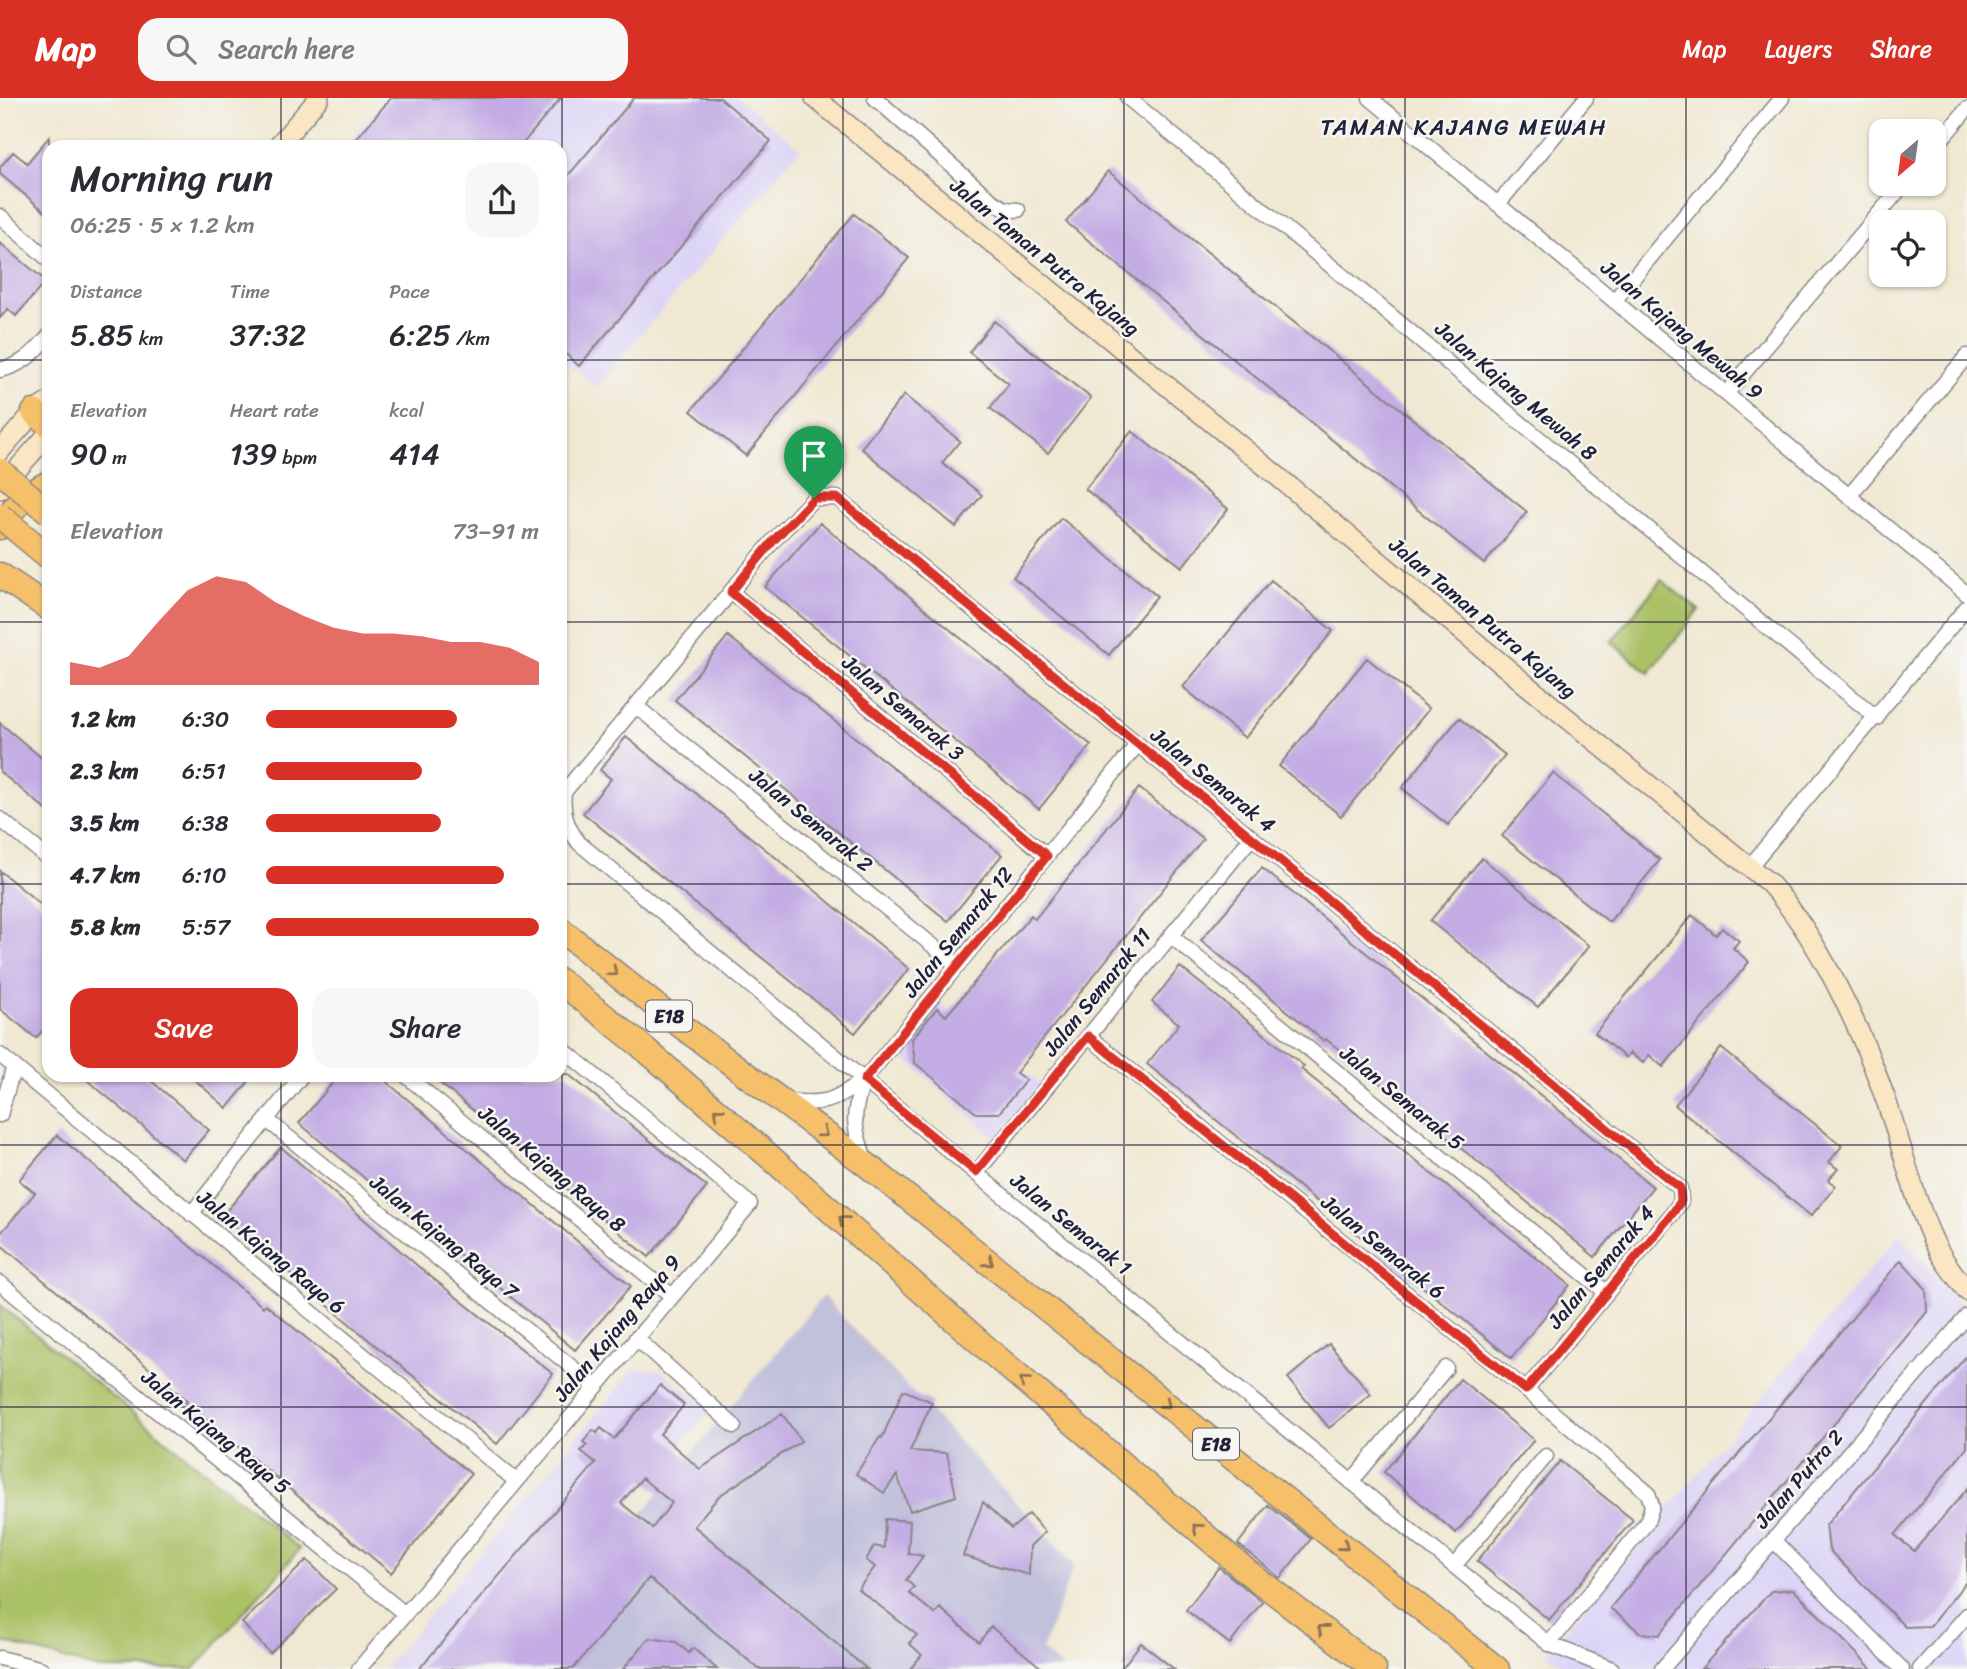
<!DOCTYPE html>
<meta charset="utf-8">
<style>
:root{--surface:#fff;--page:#f7f7f7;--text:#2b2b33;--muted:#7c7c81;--accent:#d93025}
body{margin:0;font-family:Sriracha,sans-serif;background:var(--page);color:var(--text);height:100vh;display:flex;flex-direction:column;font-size:26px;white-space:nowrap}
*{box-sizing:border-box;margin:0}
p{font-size:23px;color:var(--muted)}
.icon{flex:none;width:38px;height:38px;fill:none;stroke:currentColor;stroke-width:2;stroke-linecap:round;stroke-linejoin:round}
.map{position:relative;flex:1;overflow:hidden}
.drawer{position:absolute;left:42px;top:42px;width:525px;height:942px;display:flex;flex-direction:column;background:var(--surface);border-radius:21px;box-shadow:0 2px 5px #0004}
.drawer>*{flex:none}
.needle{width:46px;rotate:209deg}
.tools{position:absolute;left:1869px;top:21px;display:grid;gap:14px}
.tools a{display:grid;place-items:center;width:77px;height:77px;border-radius:14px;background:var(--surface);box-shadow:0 2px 5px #0004;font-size:35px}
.pin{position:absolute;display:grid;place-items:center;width:60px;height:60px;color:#fff;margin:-72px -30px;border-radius:50% 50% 50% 0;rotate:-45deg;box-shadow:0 0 7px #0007}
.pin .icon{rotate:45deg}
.round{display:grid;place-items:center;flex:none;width:74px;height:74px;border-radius:21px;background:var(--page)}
.overview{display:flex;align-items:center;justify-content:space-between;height:119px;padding:0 28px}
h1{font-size:38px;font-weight:600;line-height:52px}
.stats{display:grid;grid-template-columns:repeat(3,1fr);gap:10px;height:119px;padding:7px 28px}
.stats div{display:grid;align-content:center}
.stats b{font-size:30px;font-weight:600}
.stats small{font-size:19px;font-weight:400}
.stats p{font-size:19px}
.chart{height:196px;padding:14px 28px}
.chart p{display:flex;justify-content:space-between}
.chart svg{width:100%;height:126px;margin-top:7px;fill:var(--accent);opacity:.7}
.action{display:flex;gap:14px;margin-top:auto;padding:14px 28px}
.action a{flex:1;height:80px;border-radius:21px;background:var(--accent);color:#fff;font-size:28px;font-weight:600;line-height:80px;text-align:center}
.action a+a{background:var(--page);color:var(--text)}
ul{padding:0 28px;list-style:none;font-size:23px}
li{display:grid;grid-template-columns:112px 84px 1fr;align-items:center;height:52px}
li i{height:18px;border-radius:9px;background:var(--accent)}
header{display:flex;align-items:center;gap:42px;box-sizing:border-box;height:98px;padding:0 35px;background:var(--accent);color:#fff}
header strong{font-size:33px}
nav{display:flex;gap:38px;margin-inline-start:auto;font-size:24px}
.search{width:490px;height:63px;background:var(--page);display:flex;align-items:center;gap:18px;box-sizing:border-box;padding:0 24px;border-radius:21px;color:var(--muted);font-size:26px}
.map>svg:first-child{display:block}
</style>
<header>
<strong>Map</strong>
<div class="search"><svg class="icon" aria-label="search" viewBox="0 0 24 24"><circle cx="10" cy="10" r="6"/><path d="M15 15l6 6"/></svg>Search here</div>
<nav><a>Map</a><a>Layers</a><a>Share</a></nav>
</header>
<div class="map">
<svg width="1967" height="1571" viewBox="0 0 1967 1571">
<rect width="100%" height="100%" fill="#f6f6f2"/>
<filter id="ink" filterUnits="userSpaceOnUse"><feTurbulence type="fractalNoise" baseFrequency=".0143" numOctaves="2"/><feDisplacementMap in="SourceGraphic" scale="14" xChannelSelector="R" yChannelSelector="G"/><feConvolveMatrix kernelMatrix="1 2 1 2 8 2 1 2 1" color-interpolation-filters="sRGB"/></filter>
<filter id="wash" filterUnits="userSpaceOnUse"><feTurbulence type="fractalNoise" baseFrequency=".00686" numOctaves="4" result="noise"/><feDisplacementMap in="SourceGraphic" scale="28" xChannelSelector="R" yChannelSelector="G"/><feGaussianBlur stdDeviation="1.57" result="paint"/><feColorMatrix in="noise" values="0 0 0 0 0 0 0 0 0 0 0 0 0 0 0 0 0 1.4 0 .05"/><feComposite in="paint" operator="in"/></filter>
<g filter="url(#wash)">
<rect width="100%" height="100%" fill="#f0e8d2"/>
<path fill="#ddd5f6" d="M 386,0 L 738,0 L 800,51 L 596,289 L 560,261 L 560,49 L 345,49 Z
M 937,902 L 1040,986 L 996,1040 L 896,953 Z
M 1900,1136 L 1967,1213 L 1967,1571 L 1571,1571 L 1546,1556 Z
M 634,1271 L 660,1272 L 711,1313 L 486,1571 L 384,1571 Z"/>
<path fill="#c2c1dc" d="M 823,1198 L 1074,1467 L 1042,1552 L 1063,1571 L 512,1571 Z"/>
<path fill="#abc166" stroke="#667250" stroke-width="2" d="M 1661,482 L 1699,512 L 1649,575 L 1611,544 Z
M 0,1207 L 300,1451 L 194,1571 L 99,1571 L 0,1543 Z"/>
<g id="blocks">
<path fill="#c4ade4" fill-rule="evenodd" d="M 391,0 L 561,0 L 520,49 L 349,49 Z
M 634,0 L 720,0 L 771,43 L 579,268 L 560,251 L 560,87 Z
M 49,39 L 49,117 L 0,76 L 0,69 L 13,54 L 27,65 Z
M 1108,73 L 1527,414 L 1484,466 L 1066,124 Z
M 854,116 L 909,160 L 746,358 L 691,313 Z
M 0,145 L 46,183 L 16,218 L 8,211 L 0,220 Z
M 994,223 L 1091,300 L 1048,355 L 990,310 L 1009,286 L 969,254 Z
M 904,297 L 960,343 L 942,365 L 982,397 L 956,429 L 861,350 Z
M 1132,333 L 1228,411 L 1182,469 L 1085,391 Z
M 1061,420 L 1157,498 L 1109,557 L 1013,479 Z
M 820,425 L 1091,647 L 1039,711 L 765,489 Z
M 1271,482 L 1333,533 L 1245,640 L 1183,589 Z
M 728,538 L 1002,757 L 948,823 L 675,602 Z
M 1367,560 L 1429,611 L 1341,718 L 1279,668 Z
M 1459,620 L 1505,657 L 1448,727 L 1402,690 Z
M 0,625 L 49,666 L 49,714 L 0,674 Z
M 626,639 L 775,759 L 909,871 L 855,935 L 583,715 L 611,681 L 600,672 Z
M 1553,675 L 1660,762 L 1609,824 L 1502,738 Z
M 1139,690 L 1203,741 L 1016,975 L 1026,982 L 999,1015 L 976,1015 L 915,965 L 912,941 L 937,910 L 946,918 L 1031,817 L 1035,821 Z
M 1482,760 L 1589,848 L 1538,909 L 1430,823 Z
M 1262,770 L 1653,1089 L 1595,1159 L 1326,941 L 1324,943 L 1201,842 Z
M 0,773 L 49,813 L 49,925 L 36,940 L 0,911 Z
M 1692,817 L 1716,837 L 1722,830 L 1739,843 L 1733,850 L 1749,864 L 1663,969 L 1649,957 L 1643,965 L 1630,955 L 1626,960 L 1595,935 Z
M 1180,869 L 1304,968 L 1301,971 L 1570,1187 L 1511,1260 L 1147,966 L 1179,926 L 1152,904 Z
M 1721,950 L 1842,1048 L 1829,1064 L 1838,1071 L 1828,1082 L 1836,1088 L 1811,1118 L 1675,1007 Z
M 80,976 L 143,976 L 209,1032 L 183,1062 Z
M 188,976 L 255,976 L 227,1010 Z
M 340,976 L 377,976 L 631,1188 L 575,1252 L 431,1133 L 430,1135 L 420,1127 L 299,1025 Z
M 429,976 L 568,976 L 707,1089 L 649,1159 Z
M 57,1037 L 263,1209 L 265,1206 L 471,1376 L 391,1475 L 199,1316 L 185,1304 L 187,1302 L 0,1146 L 0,1136 L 35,1095 L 19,1082 Z
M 281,1049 L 420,1170 L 553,1276 L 497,1346 L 364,1238 L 222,1118 Z
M 1901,1162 L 1926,1191 L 1927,1214 L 1659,1537 L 1641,1535 L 1610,1510 Z
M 1329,1246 L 1371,1296 L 1329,1330 L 1288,1280 Z
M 1967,1257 L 1967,1350 L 1895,1437 L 1914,1453 L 1967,1391 L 1967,1483 L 1930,1528 L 1905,1529 L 1829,1452 L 1826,1427 Z
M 1460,1281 L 1534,1342 L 1456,1435 L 1384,1374 Z
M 660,1287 L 684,1307 L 660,1336 L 700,1371 L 782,1316 L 801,1343 L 719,1398 L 694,1428 L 867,1571 L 759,1571 L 649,1480 L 573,1571 L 419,1571 L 596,1365 L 581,1353 L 587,1347 L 583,1344 L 593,1332 L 597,1335 L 601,1330 L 614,1341 ZM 642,1380 L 672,1405 L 652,1430 L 621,1405 Z
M 903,1292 L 932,1304 L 910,1353 L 947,1355 L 956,1398 L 910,1413 L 897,1377 L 884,1395 L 856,1376 L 880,1339 L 882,1340 Z
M 1560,1363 L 1633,1422 L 1549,1522 L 1477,1463 Z
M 983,1404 L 1011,1431 L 1029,1416 L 1045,1434 L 1030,1448 L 1029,1477 L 963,1458 Z
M 1268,1407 L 1311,1441 L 1280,1480 L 1238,1446 Z
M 885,1421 L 910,1423 L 908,1455 L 923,1458 L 906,1482 L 914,1489 L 909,1495 L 935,1516 L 940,1510 L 979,1544 L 991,1529 L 1043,1571 L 910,1571 L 922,1557 L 909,1545 L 917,1537 L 858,1491 L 875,1469 L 866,1462 L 874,1448 L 884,1450 Z
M 307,1462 L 336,1491 L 270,1555 L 242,1525 Z
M 1219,1469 L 1262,1504 L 1230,1546 L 1186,1512 Z
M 1793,1491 L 1872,1571 L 1701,1571 L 1771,1493 Z
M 649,1540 L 676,1544 L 689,1555 L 693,1550 L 717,1571 L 623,1571 Z
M 1141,1545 L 1174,1571 L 1121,1571 Z"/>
</g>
</g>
<g filter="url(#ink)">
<use href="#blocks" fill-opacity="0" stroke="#898586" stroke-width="2"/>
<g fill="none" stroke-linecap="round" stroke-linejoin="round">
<defs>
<path id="street" d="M 875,0 L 992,103 L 1005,111 L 1018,112
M 1128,0 L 1877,620
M 1370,0 L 1967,496
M 1934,50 L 1967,11
M 1498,106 L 1586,0
M 0,118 L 49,162
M 1614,203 L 1782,0
M 0,272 C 23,267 34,255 49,238
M 1726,296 L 1904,86
M 1849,398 L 1967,258
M 731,494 L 1047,758
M 637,609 L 958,868
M 0,721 L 49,761
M 1750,768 L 1967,509
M 1171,838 L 1607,1195
M 1088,938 L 1526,1292 L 1648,1395 L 1652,1408 L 1647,1424 L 1549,1546
M 0,957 L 516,1383
M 404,976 L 672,1198
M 864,982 C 850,1019 854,1029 866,1065
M 787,1003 C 825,1007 832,1004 864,982 L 1137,647
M 0,1017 L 14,968
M 267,1022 L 595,1288
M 976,1075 L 1251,740
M 191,1116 L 303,976
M 0,1185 L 405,1516
M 636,1240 L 734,1328
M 1526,1292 L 1672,1116 L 1681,1103 L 1680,1090 L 837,400 L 814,400 L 774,442 L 564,694 C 562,715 566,728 579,745 L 995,1091 L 1549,1546 L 1612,1571
M 1351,1384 L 1446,1270
M 1773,1442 L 1902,1571
M 1454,1468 L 1546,1358
M 0,1560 L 42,1571
M 359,1571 L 750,1106 L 560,949
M 1662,1571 L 1967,1218
M 1920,1571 L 1967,1517"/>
<path id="secondary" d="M 815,0 L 1276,377 L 1529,589 L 1769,785 C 1817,837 1859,927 1883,994 C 1901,1042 1911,1093 1932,1140 C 1941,1160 1954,1176 1967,1193
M 277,49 L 319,0
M 0,353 L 34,314 L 49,304
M 0,391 L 49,335"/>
<path id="highway" d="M 34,314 L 49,327
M 0,429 C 12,409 28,395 49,385
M 0,477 L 49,510
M 560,831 L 676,924 L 867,1067 L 1497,1571
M 560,883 L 639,946 L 770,1059 L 993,1256 L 1249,1475 L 1374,1571"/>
</defs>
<use href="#street" stroke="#898586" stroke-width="17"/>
<use href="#secondary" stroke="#898586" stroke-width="22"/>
<use href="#highway" stroke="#898586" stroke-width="27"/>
<use href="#street" stroke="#fff" stroke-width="14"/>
<use href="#secondary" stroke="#fbe6c4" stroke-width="19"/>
<use href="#highway" stroke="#f6c06b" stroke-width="24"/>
<defs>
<path id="highway-bridge" d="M 0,373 L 49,414
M 0,418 L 49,459"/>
</defs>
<use href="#highway-bridge" stroke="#898586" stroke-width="27" stroke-linecap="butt"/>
<use href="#highway-bridge" stroke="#f6c06b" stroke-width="24"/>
</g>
<defs><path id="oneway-chevron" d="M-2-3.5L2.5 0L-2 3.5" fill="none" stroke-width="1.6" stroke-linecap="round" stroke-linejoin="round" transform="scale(1.75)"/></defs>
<g stroke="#8c7153">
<use href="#oneway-chevron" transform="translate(613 874) rotate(38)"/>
<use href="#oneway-chevron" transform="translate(718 1014) rotate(-140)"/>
<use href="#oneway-chevron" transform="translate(823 1035) rotate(37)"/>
<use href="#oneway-chevron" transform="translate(843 1122) rotate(-138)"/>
<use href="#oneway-chevron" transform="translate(989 1164) rotate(39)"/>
<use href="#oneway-chevron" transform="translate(1024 1283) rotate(-140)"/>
<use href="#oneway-chevron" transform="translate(1166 1306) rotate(39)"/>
<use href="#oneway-chevron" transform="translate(1197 1430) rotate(-140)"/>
<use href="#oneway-chevron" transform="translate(1344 1448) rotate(39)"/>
<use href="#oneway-chevron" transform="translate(1322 1531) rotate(-142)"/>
</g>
</g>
<g fill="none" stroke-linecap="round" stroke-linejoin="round" filter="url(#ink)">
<defs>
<path id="route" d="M 814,400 L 837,400 L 1680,1090 L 1681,1103 L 1672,1116 L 1526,1292 L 1088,938 L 976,1074 L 864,982 L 1047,758 L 731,494 L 774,442 Z"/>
</defs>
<use href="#route" stroke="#fff" stroke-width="14"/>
<use href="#route" stroke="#d93025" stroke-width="9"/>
</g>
<path fill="none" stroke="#22223b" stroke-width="2" stroke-opacity="0.55" d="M 281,0 L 281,49M 562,0 L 562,1571M 843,0 L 843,1571M 1124,0 L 1124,1571M 1405,0 L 1405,1571M 1686,0 L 1686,1571M 0,262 L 49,262M 560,262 L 1967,262M 0,524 L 49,524M 560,524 L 1967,524M 0,786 L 49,786M 560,786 L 1967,786M 281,976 L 281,1571M 0,1047 L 1967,1047M 0,1309 L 1967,1309"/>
<g text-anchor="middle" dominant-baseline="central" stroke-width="5" stroke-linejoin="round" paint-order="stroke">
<g fill="#f6f6f2" stroke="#626272" stroke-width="2">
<rect x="646" y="902.5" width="46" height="31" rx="5"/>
<rect x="1193" y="1330.5" width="46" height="31" rx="5"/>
</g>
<g font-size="19" font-weight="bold" fill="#22223b">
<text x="669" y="918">E18</text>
<text x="1216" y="1346">E18</text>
</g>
<g font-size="21" fill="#22223b" stroke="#f6f6f2">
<text transform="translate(1045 159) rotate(39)">Jalan Taman Putra Kajang</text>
<text transform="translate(1682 232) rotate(40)">Jalan Kajang Mewah 9</text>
<text transform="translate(1516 293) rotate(40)">Jalan Kajang Mewah 8</text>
<text transform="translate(1483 520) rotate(40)">Jalan Taman Putra Kajang</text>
<text transform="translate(903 610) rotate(40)">Jalan Semarak 3</text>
<text transform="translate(1213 682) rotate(39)">Jalan Semarak 4</text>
<text transform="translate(811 722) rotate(39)">Jalan Semarak 2</text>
<text transform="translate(958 834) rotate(-51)">Jalan Semarak 12</text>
<text transform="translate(1097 894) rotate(-51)">Jalan Semarak 11</text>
<text transform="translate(1402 1000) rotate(39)">Jalan Semarak 5</text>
<text transform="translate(552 1071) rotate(40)">Jalan Kajang Raya 8</text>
<text transform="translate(1071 1126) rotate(39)">Jalan Semarak 1</text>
<text transform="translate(444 1139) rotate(39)">Jalan Kajang Raya 7</text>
<text transform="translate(1383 1149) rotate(39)">Jalan Semarak 6</text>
<text transform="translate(271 1154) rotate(39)">Jalan Kajang Raya 6</text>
<text transform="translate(1601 1169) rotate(-50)">Jalan Semarak 4</text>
<text transform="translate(617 1230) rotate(-50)">Jalan Kajang Raya 9</text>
<text transform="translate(216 1334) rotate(39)">Jalan Kajang Raya 5</text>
<text transform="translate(1799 1381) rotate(-49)">Jalan Putra 2</text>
</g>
<g font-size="23" letter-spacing="2" fill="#22223b" stroke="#f6f6f2">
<text x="1464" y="29">TAMAN KAJANG MEWAH</text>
</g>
</g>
</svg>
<div class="tools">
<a><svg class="needle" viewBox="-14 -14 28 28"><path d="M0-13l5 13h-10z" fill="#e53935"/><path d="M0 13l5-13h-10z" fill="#7c7c81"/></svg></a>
<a><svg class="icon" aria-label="locate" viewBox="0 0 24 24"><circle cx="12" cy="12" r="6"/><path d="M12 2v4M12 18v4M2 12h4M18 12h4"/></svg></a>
</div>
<div class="pin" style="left:814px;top:400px;background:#1e9e55"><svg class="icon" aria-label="arrive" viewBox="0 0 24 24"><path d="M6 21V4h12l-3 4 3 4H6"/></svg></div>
<section class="drawer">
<div class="overview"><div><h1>Morning run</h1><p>06:25 · 5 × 1.2 km</p></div><a class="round"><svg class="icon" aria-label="share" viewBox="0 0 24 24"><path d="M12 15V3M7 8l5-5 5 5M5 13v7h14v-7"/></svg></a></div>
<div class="stats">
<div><p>Distance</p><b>5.85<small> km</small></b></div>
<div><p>Time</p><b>37:32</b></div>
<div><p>Pace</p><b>6:25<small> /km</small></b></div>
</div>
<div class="stats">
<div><p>Elevation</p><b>90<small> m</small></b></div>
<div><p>Heart rate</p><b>139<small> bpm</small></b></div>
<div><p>kcal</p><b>414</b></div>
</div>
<div class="chart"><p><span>Elevation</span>73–91 m</p>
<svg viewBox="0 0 160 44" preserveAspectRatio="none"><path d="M0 44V36L10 38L20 34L30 22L40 11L50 6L60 8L70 15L80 20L90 24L100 26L110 26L120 27L130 29L140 29L150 31L160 36V44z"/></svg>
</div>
<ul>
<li><b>1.2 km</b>6:30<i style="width:70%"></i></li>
<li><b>2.3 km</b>6:51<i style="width:57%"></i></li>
<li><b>3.5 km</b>6:38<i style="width:64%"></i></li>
<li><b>4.7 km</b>6:10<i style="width:87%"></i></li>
<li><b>5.8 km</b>5:57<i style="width:100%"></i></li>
</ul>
<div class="action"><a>Save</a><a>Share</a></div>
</section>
</div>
